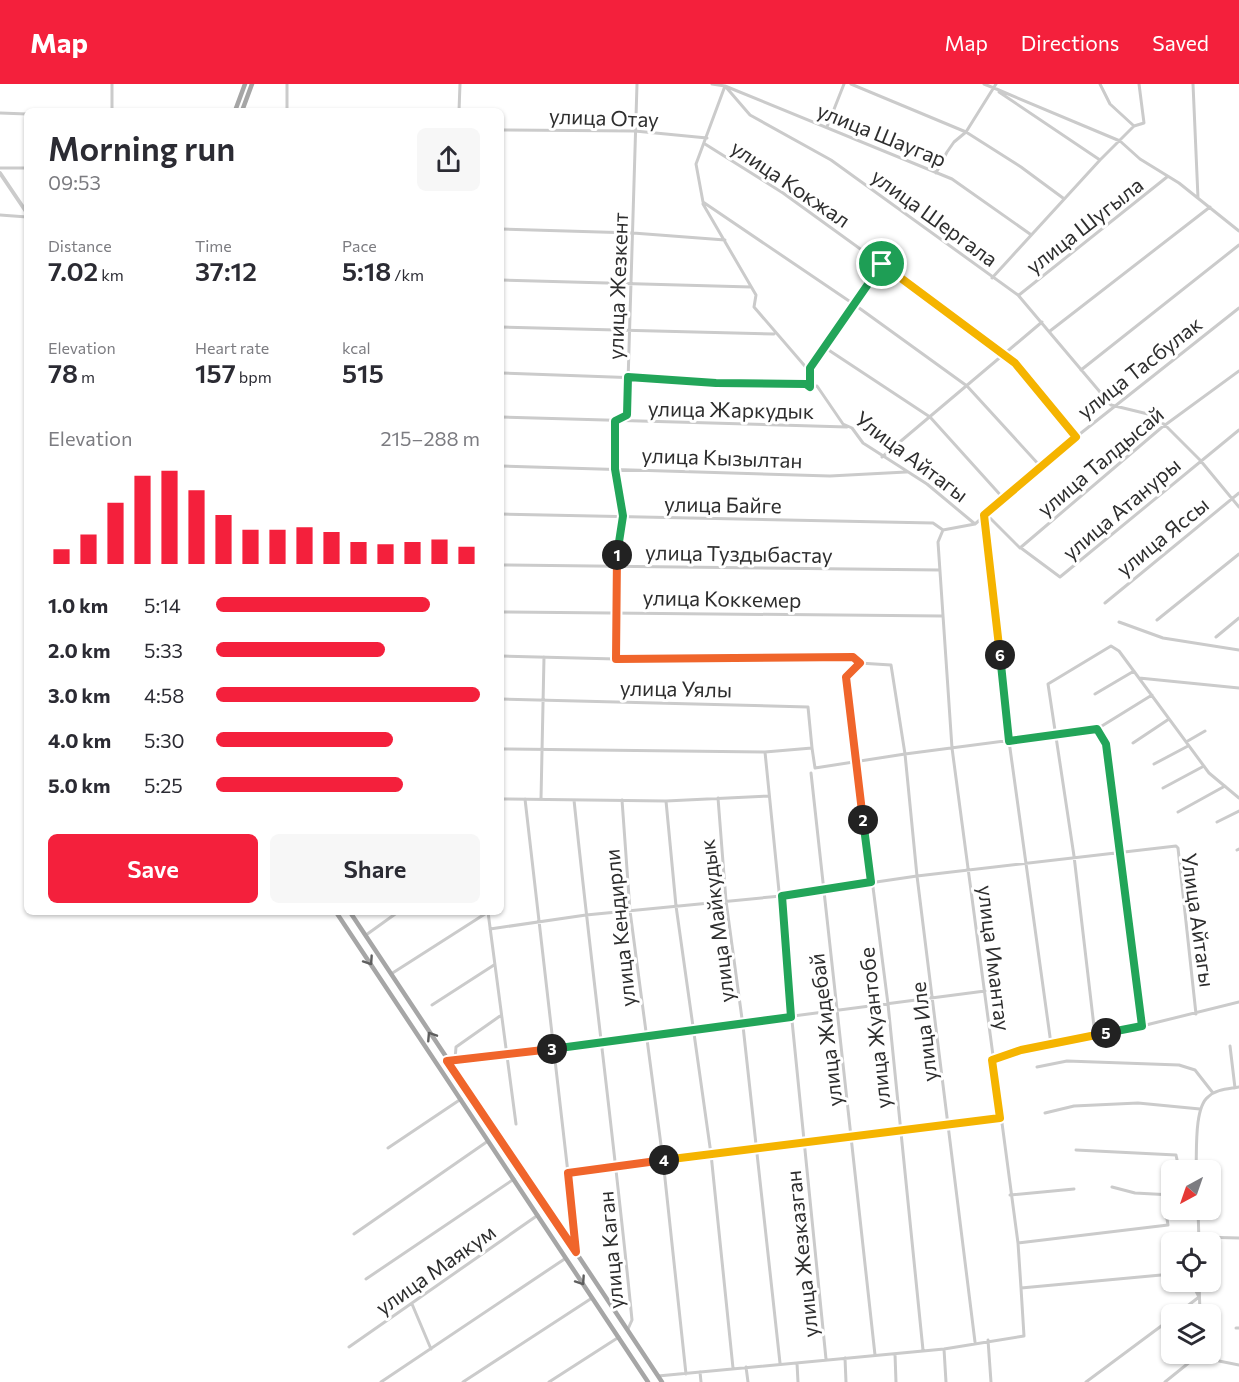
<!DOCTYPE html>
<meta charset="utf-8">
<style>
:root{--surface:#fff;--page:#f7f7f7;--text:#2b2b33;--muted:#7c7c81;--accent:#f4203c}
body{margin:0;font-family:Commissioner,sans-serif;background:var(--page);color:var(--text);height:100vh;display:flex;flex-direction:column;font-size:22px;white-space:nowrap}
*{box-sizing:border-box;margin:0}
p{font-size:20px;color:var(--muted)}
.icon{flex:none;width:33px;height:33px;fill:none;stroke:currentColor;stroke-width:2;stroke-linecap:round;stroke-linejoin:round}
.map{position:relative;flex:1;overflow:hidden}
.side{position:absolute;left:24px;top:24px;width:480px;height:807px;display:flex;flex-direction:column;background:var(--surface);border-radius:9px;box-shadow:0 2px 4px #0004}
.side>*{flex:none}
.needle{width:39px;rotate:220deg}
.tools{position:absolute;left:1161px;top:1076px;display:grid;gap:12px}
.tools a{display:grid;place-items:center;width:60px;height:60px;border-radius:9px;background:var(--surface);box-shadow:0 2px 4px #0004;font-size:30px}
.pin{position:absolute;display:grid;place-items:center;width:51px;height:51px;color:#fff;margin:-26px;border:3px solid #fff;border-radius:50%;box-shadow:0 2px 6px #0007}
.km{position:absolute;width:30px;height:30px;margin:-15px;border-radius:50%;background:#222;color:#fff;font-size:16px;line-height:30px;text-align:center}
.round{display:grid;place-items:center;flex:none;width:63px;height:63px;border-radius:9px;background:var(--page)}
.headline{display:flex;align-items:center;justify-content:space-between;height:102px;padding:0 24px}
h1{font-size:33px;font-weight:600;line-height:45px}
.stats{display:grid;grid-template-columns:repeat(3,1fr);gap:9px;height:102px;padding:6px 24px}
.stats div{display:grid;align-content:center}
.stats b{font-size:26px;font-weight:600}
.stats small{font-size:16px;font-weight:400}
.stats p{font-size:16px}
.chart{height:168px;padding:12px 24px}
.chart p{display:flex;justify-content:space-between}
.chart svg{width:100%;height:108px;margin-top:6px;stroke:var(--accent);stroke-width:6}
.action{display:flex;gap:12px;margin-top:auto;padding:12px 24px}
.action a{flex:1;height:69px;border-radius:9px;background:var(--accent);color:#fff;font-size:24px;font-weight:600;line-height:69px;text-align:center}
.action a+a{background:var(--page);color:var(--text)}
ul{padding:0 24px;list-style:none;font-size:20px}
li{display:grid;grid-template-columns:96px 72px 1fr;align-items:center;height:45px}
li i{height:15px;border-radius:8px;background:var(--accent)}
header{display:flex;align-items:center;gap:36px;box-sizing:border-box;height:84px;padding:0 30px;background:var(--accent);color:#fff}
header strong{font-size:28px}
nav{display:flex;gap:33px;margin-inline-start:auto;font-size:21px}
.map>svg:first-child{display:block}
</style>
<header>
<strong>Map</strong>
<nav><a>Map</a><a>Directions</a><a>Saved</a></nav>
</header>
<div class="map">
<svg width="1239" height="1298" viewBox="0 0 1239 1298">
<rect width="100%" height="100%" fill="#fff"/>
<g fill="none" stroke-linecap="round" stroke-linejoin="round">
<path stroke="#cbcbcb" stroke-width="3" d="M 112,0 L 112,27
M 712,0 L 725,2 L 952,95 L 1030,150
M 851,0 L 966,48 L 1021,83 L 1063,114
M 984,0 L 994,4
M 1100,0 L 1110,20 L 1134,42
M 1193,0 L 1198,114
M 725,2 L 750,31 L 831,76 L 1018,211 L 1111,321 L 1152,331 L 1165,341 L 1200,376 L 1239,423
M 725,2 L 696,80 L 703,118 L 855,221 L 967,302 L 1041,383
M 994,4 L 1120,57 L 1140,75 L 1179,99 L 1239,147
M 999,8 L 1100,76
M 287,27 L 287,0
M 459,27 L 460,0
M 0,29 L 27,30
M 827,43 L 844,0
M 501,46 L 635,47 L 707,54
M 705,60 L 783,109 L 1004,269 L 1015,279 L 1076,353
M 0,84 L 27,84
M 936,89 L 947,68 L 954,58 L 966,48 L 996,0
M 703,120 L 756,211 L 754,223 L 810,288
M 0,131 L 27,133
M 501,145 L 633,149 L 725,156
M 882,180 L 810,283 L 810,303 L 817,302 L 843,340 L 852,344 L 863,359 L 927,400 L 975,440
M 992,194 L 1100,76 L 1134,42 L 1144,39 L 1139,0
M 501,196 L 751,203
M 1019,211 L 1167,93
M 501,243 L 774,250
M 1050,247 L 1210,123
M 824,263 L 930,333 L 1004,415
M 1081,286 L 1239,161
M 501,289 L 806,300 L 810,303
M 501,333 L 847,343
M 882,373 L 1042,238
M 501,382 L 830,392 L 906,388
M 501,430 L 933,439 L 943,446
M 986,430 L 1020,464 L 1161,344 L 1239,287
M 984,431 L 1009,657 L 1051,960
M 943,446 L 938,458 L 952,664 L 1018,1159
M 943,446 L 975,440 L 1076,353 L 1239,224
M 1021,464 L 1060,493 L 1239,346
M 501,481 L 940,486
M 1105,519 L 1239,409
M 501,528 L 942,532
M 1157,536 L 1239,470
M 1119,538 L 1163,554 L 1239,566
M 1216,553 L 1239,534
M 501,572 L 616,575 L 853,572 L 859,579 L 891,581 L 905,670 L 815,684 L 812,664 L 765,668 L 501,665
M 616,575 L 615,483 L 623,432 L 615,385 L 615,337 L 627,331 L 637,0
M 859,579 L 846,593 L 888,920 L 923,1266
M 1139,594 L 1239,604
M 1095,610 L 1134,587
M 501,615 L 808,623 L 812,664
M 1097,645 L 1106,660 L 1142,942
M 1186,658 L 1205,647
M 1133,659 L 1169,635
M 765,668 L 826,1275
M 1154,680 L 1188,662
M 811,689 L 875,1271
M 1163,704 L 1204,682
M 718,714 L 726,817 L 743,942 L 780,1279
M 501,715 L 666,717 L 769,712
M 525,715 L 568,1089
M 541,715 L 544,573
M 574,716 C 592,890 615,1062 632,1236 L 628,1245
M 622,716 L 630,827 L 663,1076 L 686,1290
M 666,717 L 676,822 L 711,1070 L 733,1284
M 1178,728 L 1225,702
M 1217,738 L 1239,727
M 1237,766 L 1239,765
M 490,845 L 586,831 L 781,812 L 917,792 L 905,670 L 1097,645 L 1152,611
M 366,851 L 398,828
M 391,890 L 488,828 L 516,1040
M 432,921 L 494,881
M 1095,951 L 1074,772 L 1048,600 L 1111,562 L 1119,567 L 1209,689 L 1239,714
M 1230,962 L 1235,1004
M 455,976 L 456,963 L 500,932
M 992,976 L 1021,966 L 1146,941 L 1239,918
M 448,977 L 985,907
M 1037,983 L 1067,977 L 1179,981 L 1195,986 L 1213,1009
M 1045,1029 L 1074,1022 L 1138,1019 L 1200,1025
M 388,1064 L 461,1015
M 1076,1066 L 1176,1071 L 1179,1085 L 1186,1086
M 1196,1086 C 1197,1068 1194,1024 1208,1013 C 1216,1005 1228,1005 1239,1003
M 1112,1103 L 1135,1109 L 1172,1111
M 1010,1111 L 1074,1105
M 1198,1125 L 1199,1158
M 354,1150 L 488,1057
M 1199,1153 L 1239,1154
M 576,1166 L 568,1089 L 1000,1034
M 366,1195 L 514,1095
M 1199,1197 L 1200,1230
M 1021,1204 L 1018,1159 L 1168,1141 L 1163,1111
M 412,1220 L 431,1265
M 1177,1230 L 1199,1213 L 1191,1197
M 1236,1244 L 1239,1244
M 988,1256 L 991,1298
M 975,1258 L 917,792 L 1176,762 L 1178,764 L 1196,930
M 349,1263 L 538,1131
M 944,1265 L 946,1298
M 1210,1269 L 1219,1277 L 1239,1281
M 895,1270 L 896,1298
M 845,1274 L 846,1298
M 797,1279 L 798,1298
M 746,1283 L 748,1298
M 700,1288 L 701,1298
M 658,1292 L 944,1265 L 1024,1252 L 1021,1204 L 1172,1190
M 381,1298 L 566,1174
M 463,1298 L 592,1214
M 549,1298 L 619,1253
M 1086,1298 L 1172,1234
M 1165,1298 L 1201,1269"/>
<path stroke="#cbcbcb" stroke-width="4" d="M 0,89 L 27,129"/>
<path stroke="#a6a6a6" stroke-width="4.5" d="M 235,27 L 245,0
M 242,27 L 252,0
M 336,828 L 648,1298
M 350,828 L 662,1298"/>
</g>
<defs><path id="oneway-chevron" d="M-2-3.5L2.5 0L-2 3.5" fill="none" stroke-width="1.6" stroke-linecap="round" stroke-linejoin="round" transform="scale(1.5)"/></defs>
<g stroke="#5e5e5e">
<use href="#oneway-chevron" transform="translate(369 877) rotate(56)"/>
<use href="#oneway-chevron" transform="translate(431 952) rotate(-123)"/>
<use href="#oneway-chevron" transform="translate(581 1197) rotate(56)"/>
</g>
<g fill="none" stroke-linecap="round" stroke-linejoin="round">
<defs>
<path id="split-1" d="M 617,471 L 623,432 L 615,385 L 615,337 L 627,331 L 628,293 L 716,299 L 806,300 L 810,303 L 810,284 L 882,180"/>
<path id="split-2" d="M 617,471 L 616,575 L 853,573 L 860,579 L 846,593 L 863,736"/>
<path id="split-3" d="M 552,965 L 791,933 L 782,812 L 871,798 L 863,736"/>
<path id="split-4" d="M 552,965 L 447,977 L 576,1168 L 568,1089 L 664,1076"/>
<path id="split-5" d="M 664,1076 L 1000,1034 L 992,976 L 1021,966 L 1106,949"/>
<path id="split-6" d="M 1000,571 L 1009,657 L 1097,645 L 1106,660 L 1142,942 L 1106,949"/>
<path id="split-7" d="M 882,180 L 1015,279 L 1076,353 L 984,431 L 1000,571"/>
</defs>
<use href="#split-1" stroke="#fff" stroke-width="12"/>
<use href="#split-2" stroke="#fff" stroke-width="12"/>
<use href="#split-3" stroke="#fff" stroke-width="12"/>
<use href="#split-4" stroke="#fff" stroke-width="12"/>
<use href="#split-5" stroke="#fff" stroke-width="12"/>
<use href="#split-6" stroke="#fff" stroke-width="12"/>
<use href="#split-7" stroke="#fff" stroke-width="12"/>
<use href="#split-1" stroke="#22a559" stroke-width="8"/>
<use href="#split-2" stroke="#f0652b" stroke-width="8"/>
<use href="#split-3" stroke="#22a559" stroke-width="8"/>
<use href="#split-4" stroke="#f0652b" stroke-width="8"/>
<use href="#split-5" stroke="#f5b400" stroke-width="8"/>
<use href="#split-6" stroke="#22a559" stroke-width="8"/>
<use href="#split-7" stroke="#f5b400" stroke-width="8"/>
</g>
<g text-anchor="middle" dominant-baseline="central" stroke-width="6" stroke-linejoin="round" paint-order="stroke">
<g font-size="21" fill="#2e2e2e" stroke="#fff">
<text transform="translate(604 33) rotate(2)">улица Отау</text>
<text transform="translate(882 50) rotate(22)">улица Шаугар</text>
<text transform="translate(791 99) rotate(34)">улица Кокжал</text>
<text transform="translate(935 133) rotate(36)">улица Шергала</text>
<text transform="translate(1084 141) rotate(-38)">улица Шугыла</text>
<text transform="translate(617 202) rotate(-88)">улица Жезкент</text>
<text transform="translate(1139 283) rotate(-38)">улица Тасбулак</text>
<text transform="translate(731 325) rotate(1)">улица Жаркудык</text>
<text transform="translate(912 372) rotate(37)">Улица Айтагы</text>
<text transform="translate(722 373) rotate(2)">улица Кызылтан</text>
<text transform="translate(1100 377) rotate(-40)">улица Талдысай</text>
<text transform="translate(723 420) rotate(1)">улица Байге</text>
<text transform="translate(1121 424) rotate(-40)">улица Атануры</text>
<text transform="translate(1162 452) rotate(-39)">улица Яссы</text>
<text transform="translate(739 469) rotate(1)">улица Туздыбастау</text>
<text transform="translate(722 514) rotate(1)">улица Коккемер</text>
<text transform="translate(676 604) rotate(1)">улица Уялы</text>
<text transform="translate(1199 836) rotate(82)">Улица Айтагы</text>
<text transform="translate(716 837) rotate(-97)">улица Майкудык</text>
<text transform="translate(619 844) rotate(-96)">улица Кендирли</text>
<text transform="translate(995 874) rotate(83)">улица Имантау</text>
<text transform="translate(874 944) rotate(-96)">улица Жуантобе</text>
<text transform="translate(825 946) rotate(-97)">улица Жидебай</text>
<text transform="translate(923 948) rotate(-97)">улица Иле</text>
<text transform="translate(610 1166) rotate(-95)">улица Каган</text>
<text transform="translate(801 1170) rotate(-96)">улица Жезказган</text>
<text transform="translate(435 1185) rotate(-35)">улица Маякум</text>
</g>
</g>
</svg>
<div class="tools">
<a><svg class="needle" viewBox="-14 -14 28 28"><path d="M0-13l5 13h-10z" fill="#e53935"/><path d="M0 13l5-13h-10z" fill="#7c7c81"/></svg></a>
<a><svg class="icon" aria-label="locate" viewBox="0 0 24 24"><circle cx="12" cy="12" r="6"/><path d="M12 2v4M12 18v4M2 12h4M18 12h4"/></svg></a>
<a><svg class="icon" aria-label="layers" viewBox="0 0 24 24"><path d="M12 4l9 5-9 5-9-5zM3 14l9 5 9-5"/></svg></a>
</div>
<div class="pin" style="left:882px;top:180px;background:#1e9e55"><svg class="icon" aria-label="arrive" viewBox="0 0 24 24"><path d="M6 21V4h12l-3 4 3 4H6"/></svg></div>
<b class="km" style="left:617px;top:471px">1</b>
<b class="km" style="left:863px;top:736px">2</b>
<b class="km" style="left:552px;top:965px">3</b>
<b class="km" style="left:664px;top:1076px">4</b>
<b class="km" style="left:1106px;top:949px">5</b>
<b class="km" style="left:1000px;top:571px">6</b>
<section class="side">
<div class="headline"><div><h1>Morning run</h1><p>09:53</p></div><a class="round"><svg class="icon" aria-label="share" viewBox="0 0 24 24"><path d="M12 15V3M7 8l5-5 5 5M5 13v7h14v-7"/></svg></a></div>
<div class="stats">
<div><p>Distance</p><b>7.02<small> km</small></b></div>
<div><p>Time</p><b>37:12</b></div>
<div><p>Pace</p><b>5:18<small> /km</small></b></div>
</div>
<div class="stats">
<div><p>Elevation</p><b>78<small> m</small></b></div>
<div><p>Heart rate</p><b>157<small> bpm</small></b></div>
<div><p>kcal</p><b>515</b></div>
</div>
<div class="chart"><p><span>Elevation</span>215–288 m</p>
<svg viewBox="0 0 160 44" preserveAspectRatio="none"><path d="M5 44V38M15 44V32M25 44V19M35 44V8M45 44V6M55 44V14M65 44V24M75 44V30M85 44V30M95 44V29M105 44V31M115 44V35M125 44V36M135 44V35M145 44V34M155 44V37"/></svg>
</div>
<ul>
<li><b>1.0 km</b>5:14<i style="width:81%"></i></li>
<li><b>2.0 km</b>5:33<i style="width:64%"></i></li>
<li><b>3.0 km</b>4:58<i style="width:100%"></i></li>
<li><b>4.0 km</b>5:30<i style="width:67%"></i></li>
<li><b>5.0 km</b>5:25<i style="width:71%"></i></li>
</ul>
<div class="action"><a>Save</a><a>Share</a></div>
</section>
</div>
